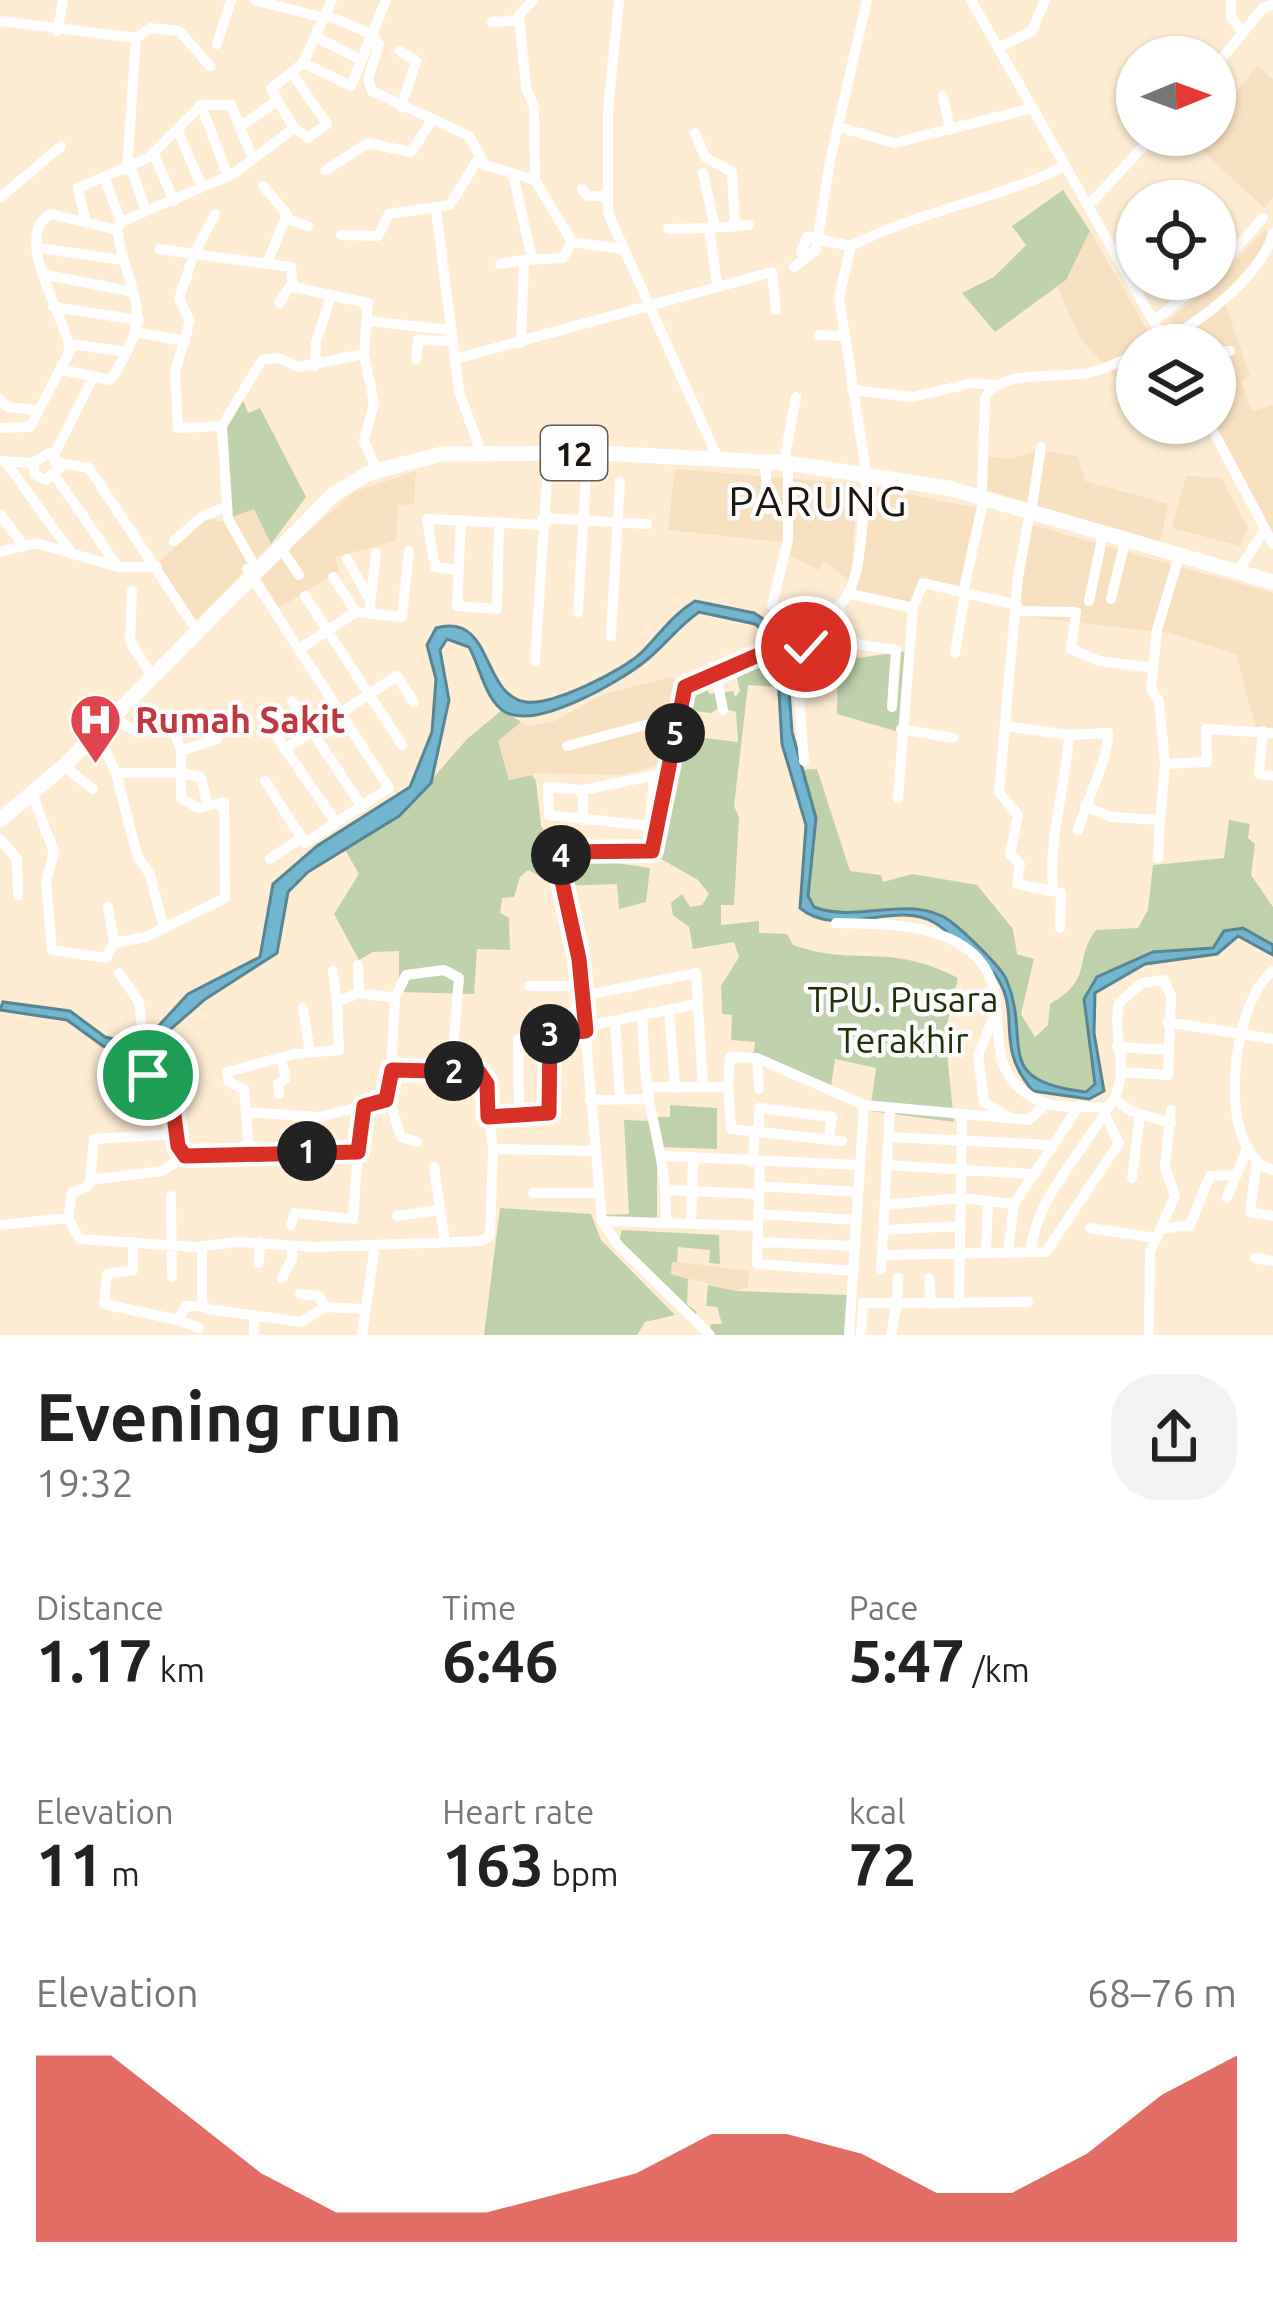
<!DOCTYPE html>
<meta charset="utf-8">
<style>
:root{--surface:#fff;--page:#f2f2f2;--text:#222;--muted:#767676;--accent:#d93025}
body{margin:0;font-family:Ubuntu,sans-serif;background:var(--page);color:var(--text);height:100vh;display:flex;flex-direction:column;font-size:45px;white-space:nowrap}
*{box-sizing:border-box;margin:0}
p{font-size:39px;color:var(--muted)}
.icon{flex:none;width:66px;height:66px;fill:none;stroke:currentColor;stroke-width:2;stroke-linecap:round;stroke-linejoin:round}
.map{position:relative;height:1335px;overflow:hidden}
.details{display:flex;flex-direction:column;background:var(--surface);flex:1}
.details>*{flex:none}
.needle{width:78px;rotate:89deg}
.fabs{position:absolute;left:1116px;top:36px;display:grid;gap:24px}
.fabs a{display:grid;place-items:center;width:120px;height:120px;border-radius:50%;background:var(--surface);box-shadow:0 3px 9px #0004;font-size:60px}
.pin{position:absolute;display:grid;place-items:center;width:102px;height:102px;color:#fff;margin:-51px;border:6px solid #fff;border-radius:50%;box-shadow:0 3px 12px #0007}
.km{position:absolute;width:60px;height:60px;margin:-30px;border-radius:50%;background:#222;color:#fff;font-size:33px;line-height:60px;text-align:center}
.round{display:grid;place-items:center;flex:none;width:126px;height:126px;border-radius:48px;background:var(--page)}
.summary{display:flex;align-items:center;justify-content:space-between;height:204px;padding:0 36px}
h1{font-size:66px;font-weight:600;line-height:90px}
.metrics{display:grid;grid-template-columns:repeat(3,1fr);gap:18px;height:204px;padding:12px 36px}
.metrics div{display:grid;align-content:center}
.metrics b{font-size:60px;font-weight:600}
.metrics small{font-size:33px;font-weight:400}
.metrics p{font-size:33px}
.chart{height:336px;padding:24px 36px}
.chart p{display:flex;justify-content:space-between}
.chart svg{width:100%;height:216px;margin-top:12px;fill:var(--accent);opacity:.7}
.map>svg:first-child{display:block}
</style>
<div class="map">
<svg width="1273" height="1335" viewBox="0 0 1273 1335">
<rect width="100%" height="100%" fill="#feecd3"/>
<path fill="#f8e1c1" d="M 1258,66 L 1273,79 L 1273,197 L 1264,208 L 1193,142 L 1199,135 L 1215,135 L 1215,116 Z
M 1264,230 L 1271,238 L 1229,289 L 1178,330 L 1170,319 L 1220,279 Z
M 1090,231 L 1156,345 L 1137,345 L 1137,400 L 1080,338 L 1057,286 L 1066,280 Z
M 1224,300 L 1250,376 L 1241,381 L 1252,411 L 1273,405 L 1273,537 L 1211,423 L 1215,423 L 1215,345 L 1168,345 Z
M 1037,450 L 1078,456 L 1085,481 L 1168,504 L 1160,542 L 982,489 L 981,456 L 1011,459 Z
M 675,469 L 857,484 L 851,582 L 824,561 L 818,570 L 787,554 L 791,543 L 668,530 Z
M 416,471 L 414,504 L 398,505 L 396,541 L 335,557 L 339,571 L 279,608 L 259,574 L 354,492 Z
M 1186,476 L 1221,478 L 1248,528 L 1240,546 L 1172,528 Z
M 867,486 L 981,509 L 963,591 L 922,581 L 911,606 L 854,596 L 866,540 Z
M 254,508 L 271,544 L 190,626 L 157,564 L 207,518 L 219,522 Z
M 1029,524 L 1273,593 L 1273,734 L 1256,729 L 1236,654 L 1170,633 L 1019,616 Z
M 673,677 L 679,687 L 676,712 L 664,764 L 620,775 L 536,773 L 509,780 L 498,741 L 521,722 L 530,726 L 555,721 L 603,694 Z
M 672,1261 L 750,1271 L 747,1288 L 736,1291 L 671,1274 Z"/>
<path fill="#bfd1ab" d="M 1063,190 L 1090,231 L 1066,280 L 995,332 L 962,293 L 994,277 L 1026,245 L 1012,226 Z
M 241,395 L 248,413 L 260,408 L 306,497 L 271,544 L 254,509 L 229,518 L 219,458 L 229,404 Z
M 778,650 L 778,687 L 748,685 L 734,806 L 739,817 L 734,905 L 721,905 L 721,925 L 759,921 L 759,933 L 787,934 L 793,945 C 854,967 890,942 958,978 L 945,1033 L 954,1122 L 870,1111 L 876,1068 L 835,1059 L 831,1086 L 753,1060 L 755,1042 L 731,1040 L 732,1015 L 722,1014 L 721,986 L 739,957 L 734,942 L 693,949 L 689,927 L 673,915 L 671,903 L 682,894 L 690,907 L 702,905 L 709,894 L 698,880 L 656,856 L 679,735 L 738,742 L 736,712 L 720,707 L 711,713 L 694,711 L 685,697 L 688,686 L 706,680 L 709,694 L 733,691 L 735,697 L 740,691 L 735,670 Z
M 906,651 L 899,732 L 837,714 L 838,661 Z
M 502,710 L 521,722 L 498,741 L 509,780 L 532,775 L 536,781 L 541,825 L 556,857 L 557,894 L 550,882 L 528,870 L 520,877 L 514,897 L 502,898 L 500,913 L 509,918 L 510,950 L 477,949 L 474,994 L 399,992 L 399,951 L 373,952 L 359,960 L 334,914 L 359,874 L 344,848 L 400,816 L 467,739 Z
M 817,769 L 850,871 L 881,875 L 883,882 L 913,874 L 977,885 L 1013,929 L 1017,954 L 1034,959 L 1021,1014 L 1035,1037 L 1048,1025 L 1050,1004 C 1095,978 1072,962 1096,930 L 1138,928 L 1148,910 L 1153,865 L 1224,858 L 1229,820 L 1250,824 L 1248,838 L 1255,844 L 1251,875 L 1273,907 L 1273,945 L 1243,928 L 1224,931 L 1213,948 L 1153,952 L 1102,975 L 1087,990 L 1095,1084 L 1086,1092 C 987,1080 1031,1028 996,965 C 992,959 957,926 949,921 C 910,893 857,923 814,907 L 808,896 L 816,818 L 799,770 Z
M 583,858 L 650,868 L 646,902 L 619,909 L 617,884 L 563,886 L 562,861 Z
M 670,1105 L 717,1108 L 717,1149 L 658,1147 L 656,1117 L 670,1117 Z
M 624,1120 L 649,1121 L 657,1164 L 657,1227 L 599,1215 L 629,1214 Z
M 500,1208 L 591,1214 L 601,1240 L 675,1315 L 645,1322 L 637,1335 L 484,1335 Z
M 622,1230 L 719,1235 L 720,1264 L 709,1263 L 710,1250 L 678,1247 L 677,1262 L 672,1262 L 671,1274 L 688,1279 L 687,1304 L 697,1312 L 692,1319 L 617,1248 Z
M 708,1285 L 736,1291 L 848,1295 L 846,1335 L 708,1335 L 711,1324 L 722,1324 L 717,1307 L 706,1306 Z"/>
<path fill="#72b5ce" stroke="#588594" stroke-width="3" d="M 695,601 L 754,613 L 785,633 L 792,732 L 816,818 L 808,896 L 814,907 C 857,924 911,893 950,921 C 963,931 1002,967 1007,981 C 1032,1043 990,1081 1086,1092 L 1095,1084 L 1084,999 L 1097,977 L 1153,952 L 1213,948 L 1224,931 L 1243,928 L 1273,945 L 1273,955 L 1238,936 L 1217,954 L 1145,964 L 1095,993 L 1094,1033 L 1104,1091 L 1089,1099 L 1033,1091 C 994,1046 1021,1017 998,979 C 991,966 973,958 963,948 C 954,940 946,929 935,923 C 896,899 838,940 800,908 L 806,825 L 782,744 L 776,641 L 755,624 L 699,612 C 677,627 664,647 643,663 C 618,682 537,730 505,712 C 485,700 480,666 469,647 L 447,639 L 440,650 L 449,700 L 431,783 L 399,816 L 308,872 L 288,892 L 277,953 L 204,1000 L 141,1055 L 103,1046 L 67,1020 L 0,1010 L 3,1002 L 70,1011 L 105,1037 L 141,1045 L 188,994 L 260,957 L 273,884 L 317,846 L 410,787 L 432,732 L 436,679 L 427,645 L 436,628 C 494,612 480,695 526,702 C 551,706 623,671 642,652 C 660,634 672,615 695,601 Z"/>
<g fill="none" stroke-linecap="round" stroke-linejoin="round">
<path stroke="#fff" stroke-width="10" d="M 255,0 L 324,18
M 533,0 L 519,15 L 526,88 L 534,107 L 535,180
M 619,0 L 608,110 L 608,213 L 719,461
M 971,0 L 1167,345
M 1231,0 L 1231,17 L 1243,33
M 325,14 L 373,35 L 379,44 L 368,79 L 372,91 L 469,136 L 485,165 L 535,180 L 572,242
M 0,21 L 136,38 L 150,28 L 179,31 L 210,66
M 492,22 L 519,20
M 57,31 L 63,2
M 318,38 L 361,60
M 217,44 L 231,0
M 998,48 L 1032,31 L 1045,0
M 400,51 L 416,61 L 401,107
M 303,63 L 351,86 L 386,0
M 1215,67 L 1263,8 L 1273,4
M 292,73 L 327,124 L 308,138 L 294,128
M 943,96 L 950,130
M 201,105 L 228,177
M 242,126 L 276,101
M 839,127 L 894,143 L 1033,108
M 178,131 L 202,187
M 695,133 L 705,157 L 732,172 L 735,227
M 153,152 L 174,201
M 131,168 L 146,211
M 127,170 L 136,38
M 326,170 L 368,143 L 411,152 L 430,123
M 703,173 L 715,228
M 513,174 L 532,259
M 105,179 L 121,222
M 263,186 L 287,214 L 268,261
M 582,189 L 588,196 L 605,196
M 0,198 L 61,146
M 1089,205 L 1154,135
M 436,210 L 459,391 L 478,444
M 287,219 L 308,226
M 86,222 L 78,188 L 148,158 L 201,105 L 231,105 L 253,159
M 668,229 L 709,228
M 341,235 L 378,236 L 389,214 L 450,205 L 478,159
M 572,242 L 622,249
M 40,248 L 122,260
M 159,249 L 194,254 L 215,214
M 801,252 L 807,237 L 851,246
M 500,264 L 524,260
M 794,267 L 816,250 L 830,161 L 867,0
M 1215,272 L 1263,218
M 42,274 L 133,292
M 717,284 L 709,228 L 749,225
M 279,303 L 291,285
M 53,307 L 139,320
M 1155,320 L 1207,279
M 368,321 L 450,330
M 141,333 L 185,341
M 819,335 L 841,336
M 521,343 L 524,260 L 563,258 L 572,242
M 71,344 L 127,352
M 1157,345 C 1197,324 1261,278 1273,233
M 1215,352 L 1230,351
M 416,359 L 418,340 L 451,341
M 455,359 L 772,272 L 776,310
M 315,366 L 316,342 L 331,296
M 62,370 L 110,380 C 158,310 130,304 117,230 L 121,222 L 233,174 L 294,128 L 271,89 L 303,63 L 332,0
M 852,390 L 913,397 L 972,383 L 996,385
M 0,400 L 8,407 L 38,410
M 1209,423 L 1273,544
M 222,426 L 262,360 L 278,358 L 299,367 L 364,354 L 374,403 L 364,441 L 374,464
M 0,428 L 30,427 L 70,351 C 66,316 10,236 51,214 L 117,230
M 54,455 L 92,379
M 785,456 L 796,397
M 0,461 L 33,463 L 49,453 L 60,468 L 45,480 L 35,474 L 33,463
M 5,461 L 70,551
M 765,462 L 768,509
M 60,463 L 89,468 L 197,631
M 865,465 L 839,297 L 851,246 C 918,211 996,200 1065,166
M 56,477 L 118,567
M 982,490 L 985,398 C 1002,367 1061,380 1092,372 C 1107,368 1122,360 1137,355
M 1032,506 L 1041,447
M 1030,512 L 1018,577 L 999,792 L 1018,815 L 1010,854 L 1020,864 L 1017,884 L 1061,893 L 1060,928
M 0,514 L 23,545
M 543,518 L 647,524
M 461,520 L 457,606 L 497,609 L 499,522
M 174,541 L 203,516 L 226,507
M 279,545 L 299,575
M 0,552 L 36,543 L 118,567 L 157,567
M 347,559 L 369,598
M 253,563 L 228,519 L 222,426 L 178,428 L 175,372 L 190,321 L 179,299 L 194,254 L 291,267 L 293,287 L 368,303 L 364,354
M 247,569 L 389,788 L 305,843 L 265,781
M 458,570 L 435,567 L 427,519 L 543,525
M 1237,573 L 1264,531
M 333,577 L 356,612
M 132,591 L 130,642 L 148,670
M 963,593 L 984,498
M 851,594 L 913,608 L 923,583 L 1017,605
M 305,596 L 402,745
M 1111,599 L 1125,542
M 1089,601 L 1103,534
M 772,605 L 788,540 L 788,463
M 840,611 L 855,644 L 896,650 L 892,707
M 1018,611 L 1076,612 L 1071,649 L 1099,661 L 1153,668
M 578,612 L 586,475
M 369,614 L 376,553
M 611,636 L 620,482
M 800,637 L 806,650 L 797,671 L 804,761
M 299,649 L 356,612 L 402,617 L 409,551
M 955,653 L 965,594
M 535,661 L 547,482
M 716,673 L 723,710
M 292,701 L 362,807
M 110,716 L 138,733
M 1005,726 L 1069,735 C 1066,787 1048,838 1053,889
M 271,728 L 336,823
M 901,729 L 953,738
M 1263,731 L 1259,774 L 1273,776
M 97,733 L 116,773 L 137,855 L 150,875 L 164,929
M 1069,735 L 1108,733 C 1109,755 1086,804 1078,830
M 567,746 L 679,716
M 285,749 L 397,676 L 414,702
M 181,751 L 217,739
M 1165,764 L 1159,701 L 1151,689 L 1157,630 L 1179,556
M 64,766 L 93,789
M 116,773 L 178,773
M 181,773 L 201,777 L 207,803
M 655,776 L 649,826 L 549,815 L 548,787 L 583,790 L 666,773
M 33,796 L 54,852 L 46,883 L 52,950 L 106,958 L 114,943 L 146,937 L 225,898 L 224,802 L 198,808 L 181,798 L 181,751 L 176,736
M 898,798 L 913,608
M 1085,806 L 1111,817 L 1160,820 L 1165,764 L 1207,762 L 1206,729 L 1273,733
M 583,821 L 583,790
M 0,839 L 17,859 L 18,895
M 1158,858 L 1160,820
M 270,859 L 301,838
M 108,907 L 114,943
M 836,923 C 884,924 961,922 988,973 C 1009,1015 978,1075 1042,1102 C 1060,1109 1087,1106 1107,1108
M 358,965 L 359,993
M 333,971 L 337,1002
M 1273,971 C 1232,1000 1213,1153 1273,1170
M 529,986 L 581,986
M 582,996 L 696,973 L 703,1087
M 965,1001 L 993,1006
M 303,1008 L 310,1052
M 669,1010 L 675,1088
M 642,1016 C 644,1044 644,1073 649,1101 C 658,1143 667,1177 666,1221
M 615,1021 L 620,1099
M 992,1021 L 978,1056 L 984,1102 L 1009,1117
M 1167,1022 L 1273,1039
M 586,1026 L 698,1004
M 1117,1047 L 1169,1050
M 757,1058 L 759,1089
M 391,1070 L 395,998 L 406,975 L 444,970 L 459,978 L 451,1071
M 648,1087 L 728,1087 L 730,1057 L 757,1058 L 864,1105 L 1029,1120 L 1046,1104
M 728,1087 L 731,1129 L 842,1141
M 279,1094 L 278,1084 L 286,1078 L 281,1059
M 388,1096 L 401,1137 L 417,1142
M 1114,1098 L 1130,1111 L 1171,1123
M 590,1100 L 649,1099
M 246,1112 L 319,1117 L 364,1106
M 519,1115 L 518,1039 L 586,1031
M 487,1117 L 551,1111 L 550,1034
M 759,1130 L 759,1108 L 832,1117 L 829,1138
M 889,1137 L 1052,1145
M 493,1149 L 595,1151
M 249,1152 L 244,1089 L 229,1082 L 227,1072 L 294,1054 L 339,1050 L 337,1002 L 359,993 L 395,998
M 665,1156 L 859,1165
M 753,1162 L 755,1130
M 1257,1162 L 1250,1212 L 1273,1216
M 760,1163 L 757,1264 L 854,1271
M 886,1165 L 1032,1174
M 434,1167 L 445,1242
M 1132,1178 L 1140,1114
M 90,1180 L 94,1139 L 175,1134
M 759,1186 L 858,1192
M 666,1190 L 759,1194
M 533,1193 L 597,1193
M 171,1196 L 172,1277
M 1227,1198 L 1248,1147
M 885,1205 L 961,1198 L 1014,1204 L 1079,1106
M 759,1214 L 857,1220
M 397,1216 L 438,1210
M 68,1218 L 72,1193 L 88,1186 L 90,1180 L 162,1171 L 185,1156
M 602,1221 L 758,1226
M 691,1223 L 693,1160
M 0,1225 L 68,1218 L 79,1239 L 194,1247 L 239,1242 L 313,1247 L 482,1241 L 490,1235 L 493,1149 L 483,1074 L 391,1070 L 386,1100 L 364,1106 L 358,1152 L 185,1156 L 178,1146 L 173,1108 L 147,1071 L 139,1002 L 119,973
M 291,1225 L 295,1213 L 353,1219 L 358,1152
M 1090,1228 L 1156,1238
M 1161,1229 L 1190,1225 L 1210,1176 L 1236,1175
M 884,1230 L 959,1226
M 133,1242 L 133,1270 L 107,1274 L 104,1304 L 178,1320 L 186,1306 L 203,1306
M 757,1242 L 856,1246
M 202,1246 L 202,1302 L 207,1309 L 301,1322 L 325,1307 L 363,1309
M 986,1250 L 988,1203
M 1008,1251 L 1014,1204
M 1031,1251 C 1035,1196 1091,1143 1115,1096 C 1129,1069 1112,1032 1119,1003 L 1142,983 L 1164,980 L 1171,996 L 1168,1075 L 1120,1072
M 884,1255 L 1046,1252 L 1119,1143 L 1106,1117
M 1255,1258 L 1273,1261
M 259,1263 L 260,1242
M 881,1269 L 890,1109
M 282,1278 L 292,1259 L 292,1246
M 929,1278 L 931,1304
M 300,1294 L 319,1296 L 325,1307
M 959,1303 L 962,1115
M 254,1315 L 254,1335
M 178,1320 L 199,1328
M 362,1335 L 375,1245
M 710,1335 L 618,1245 L 602,1221 L 580,971 L 560,858 L 570,850 L 654,849 L 685,687 C 701,674 725,670 744,661 C 868,602 854,608 867,473
M 849,1335 L 864,1105
M 861,1335 L 863,1303 L 897,1303 L 898,1278
M 891,1335 L 897,1303 L 1028,1302
M 1149,1335 L 1150,1252 L 1175,1196 L 1165,1167 L 1171,1110"/>
<path stroke="#fff" stroke-width="15" d="M 0,820 L 64,766 L 334,494 L 369,473 L 442,454 L 600,453 L 788,463 L 948,488 L 1273,582"/>
</g>
<g fill="none" stroke-linecap="round" stroke-linejoin="round">
<defs>
<path id="route" d="M 148,1075 L 173,1108 L 178,1146 L 185,1156 L 358,1152 L 364,1106 L 386,1100 L 392,1070 L 479,1072 L 487,1084 L 488,1117 L 549,1113 L 550,1034 L 586,1031 L 579,959 L 560,872 L 562,852 L 652,851 L 685,687 L 800,637 L 806,647"/>
</defs>
<use href="#route" stroke="#fff" stroke-width="24"/>
<use href="#route" stroke="#d93025" stroke-width="15"/>
</g>
<defs>
<symbol id="hospital-pin" viewBox="-11 -11 22 30"><path d="M0 17L-7.5 6A9.5 9.5 0 1 1 7.5 6Z" fill="#e0444e" stroke="#fcfcfc"/><path d="M-5-5h3v3.5h4V-5h3V5h-3V1.5h-4V5h-3Z" fill="#fff"/></symbol>
</defs>
<g fill-rule="evenodd">
<use href="#hospital-pin" x="66" y="690" width="59" height="81"/>
</g>
<g text-anchor="middle" dominant-baseline="central" stroke-width="9" stroke-linejoin="round" paint-order="stroke">
<rect fill="#fcfcfc" stroke="#5e5a54" stroke-width="3" x="541" y="426" width="66" height="54" rx="9"/>
<g font-size="33" font-weight="bold" fill="#1b150c">
<text x="574" y="453">12</text>
</g>
<g font-size="36" font-weight="bold" fill="#be3a42" stroke="#fcfcfc" text-anchor="start">
<text x="135" y="719">Rumah Sakit</text>
</g>
<g font-size="36" fill="#21310a" stroke="#fcfcfc">
<text x="903" y="998">TPU. Pusara<tspan x="903" dy="41">Terakhir</tspan></text>
</g>
<g font-size="42" letter-spacing="3" fill="#1b150c" stroke="#fcfcfc">
<text x="819" y="500">PARUNG</text>
</g>
</g>
</svg>
<div class="fabs">
<a><svg class="needle" viewBox="-14 -14 28 28"><path d="M0-13l5 13h-10z" fill="#e53935"/><path d="M0 13l5-13h-10z" fill="#767676"/></svg></a>
<a><svg class="icon" aria-label="locate" viewBox="0 0 24 24"><circle cx="12" cy="12" r="6"/><path d="M12 2v4M12 18v4M2 12h4M18 12h4"/></svg></a>
<a><svg class="icon" aria-label="layers" viewBox="0 0 24 24"><path d="M12 4l9 5-9 5-9-5zM3 14l9 5 9-5"/></svg></a>
</div>
<div class="pin" style="left:148px;top:1075px;background:#1e9e55"><svg class="icon" aria-label="arrive" viewBox="0 0 24 24"><path d="M6 21V4h12l-3 4 3 4H6"/></svg></div>
<div class="pin" style="left:806px;top:647px;background:#d93025"><svg class="icon" aria-label="check" viewBox="0 0 24 24"><path d="M5 12l5 5 9-10"/></svg></div>
<b class="km" style="left:307px;top:1151px">1</b>
<b class="km" style="left:454px;top:1071px">2</b>
<b class="km" style="left:550px;top:1034px">3</b>
<b class="km" style="left:561px;top:855px">4</b>
<b class="km" style="left:675px;top:733px">5</b>
</div>
<section class="details">
<div class="summary"><div><h1>Evening run</h1><p>19:32</p></div><a class="round"><svg class="icon" aria-label="share" viewBox="0 0 24 24"><path d="M12 15V3M7 8l5-5 5 5M5 13v7h14v-7"/></svg></a></div>
<div class="metrics">
<div><p>Distance</p><b>1.17<small> km</small></b></div>
<div><p>Time</p><b>6:46</b></div>
<div><p>Pace</p><b>5:47<small> /km</small></b></div>
</div>
<div class="metrics">
<div><p>Elevation</p><b>11<small> m</small></b></div>
<div><p>Heart rate</p><b>163<small> bpm</small></b></div>
<div><p>kcal</p><b>72</b></div>
</div>
<div class="chart"><p><span>Elevation</span>68–76 m</p>
<svg viewBox="0 0 160 44" preserveAspectRatio="none"><path d="M0 44V6L10 6L20 18L30 30L40 38L50 38L60 38L70 34L80 30L90 22L100 22L110 26L120 34L130 34L140 26L150 14L160 6V44z"/></svg>
</div>
</section>
